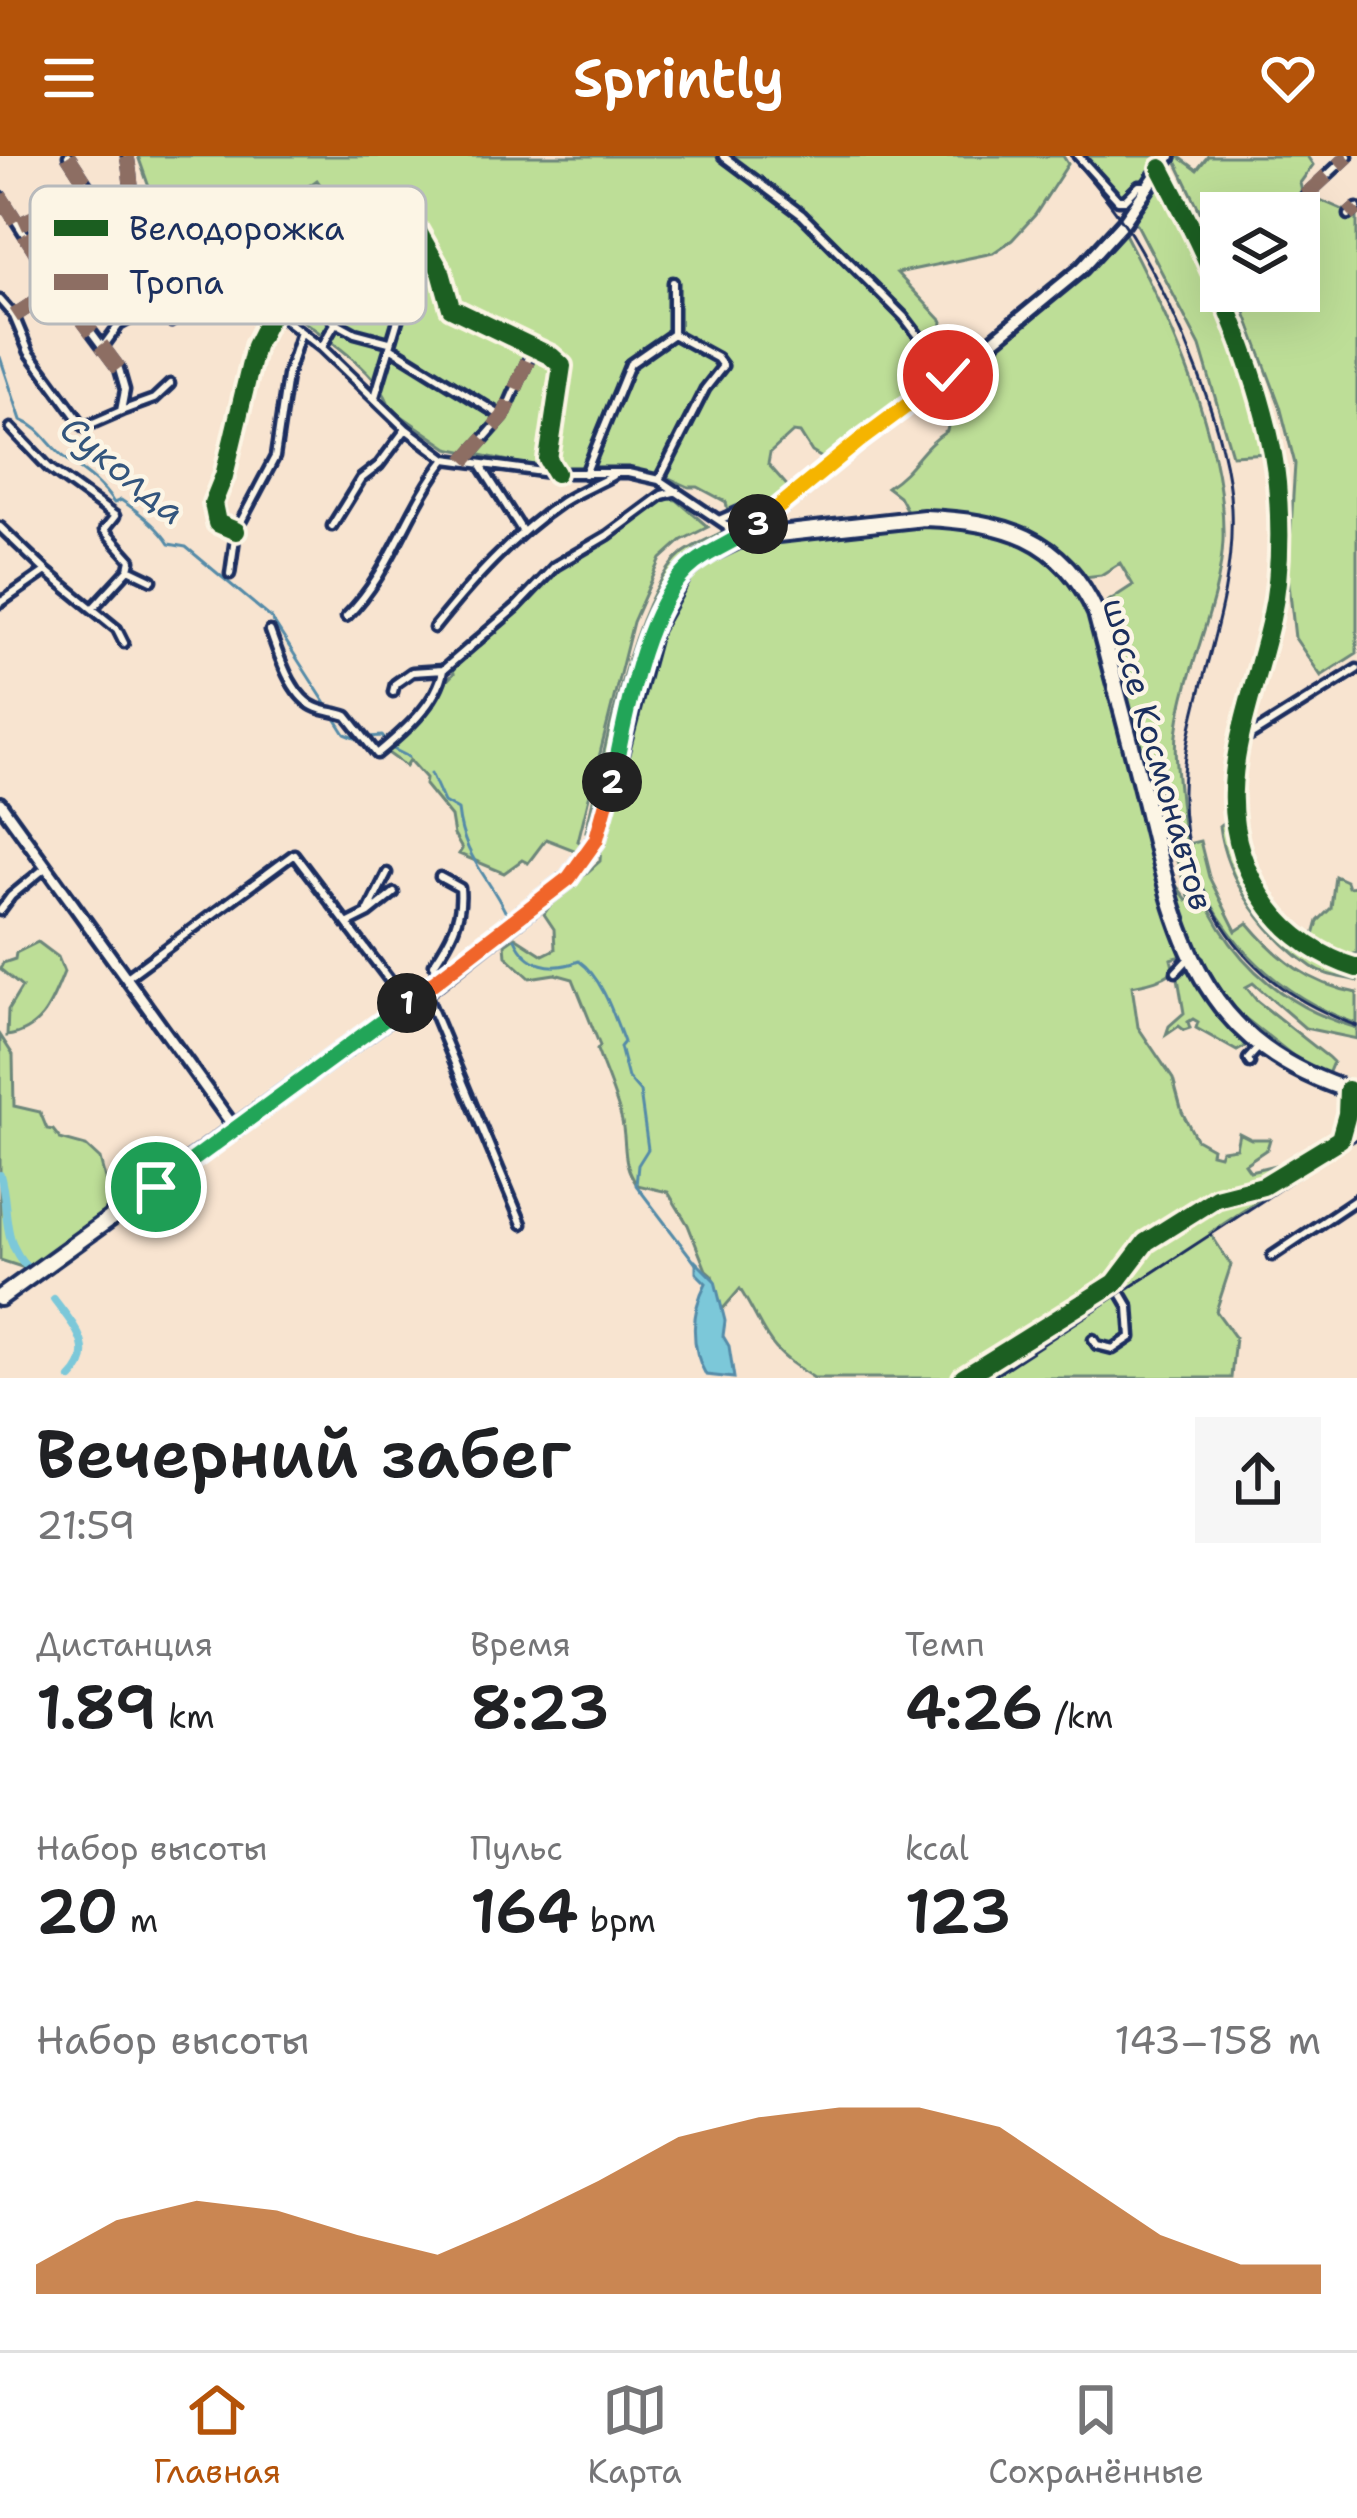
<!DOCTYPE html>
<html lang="ru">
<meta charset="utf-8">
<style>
:root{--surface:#fff;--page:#f6f6f6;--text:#202124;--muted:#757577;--line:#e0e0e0;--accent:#b45309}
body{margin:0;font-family:"Shantell Sans",sans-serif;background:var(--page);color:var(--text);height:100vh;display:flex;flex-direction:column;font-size:45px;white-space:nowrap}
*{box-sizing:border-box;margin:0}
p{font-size:39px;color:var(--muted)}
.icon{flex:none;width:66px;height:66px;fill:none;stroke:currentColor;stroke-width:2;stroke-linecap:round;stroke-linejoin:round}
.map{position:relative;height:1222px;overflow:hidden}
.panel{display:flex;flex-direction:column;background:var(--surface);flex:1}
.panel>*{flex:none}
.fabs{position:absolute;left:1200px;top:36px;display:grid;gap:24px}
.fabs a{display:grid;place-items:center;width:120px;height:120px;border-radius:0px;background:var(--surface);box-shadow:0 12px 48px #0002;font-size:60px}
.pin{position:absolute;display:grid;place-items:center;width:102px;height:102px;color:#fff;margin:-51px;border:6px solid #fff;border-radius:50%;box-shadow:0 3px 12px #0007}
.km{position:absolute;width:60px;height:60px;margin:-30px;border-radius:50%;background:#222;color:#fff;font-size:33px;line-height:60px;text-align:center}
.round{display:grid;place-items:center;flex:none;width:126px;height:126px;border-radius:0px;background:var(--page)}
.overview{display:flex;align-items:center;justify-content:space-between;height:204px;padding:0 36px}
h1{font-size:66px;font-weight:600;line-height:90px}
.figures{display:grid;grid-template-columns:repeat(3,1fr);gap:18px;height:204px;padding:12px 36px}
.figures div{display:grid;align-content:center}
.figures b{font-size:60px;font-weight:600}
.figures small{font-size:33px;font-weight:400}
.figures p{font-size:33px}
.chart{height:336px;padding:24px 36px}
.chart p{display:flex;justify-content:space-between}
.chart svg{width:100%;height:216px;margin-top:12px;fill:var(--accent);opacity:.7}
header{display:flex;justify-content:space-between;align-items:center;height:156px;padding:0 36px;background:var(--accent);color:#fff;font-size:54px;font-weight:600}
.dock{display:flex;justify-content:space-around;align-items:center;height:168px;border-top:3px solid var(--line);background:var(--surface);font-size:33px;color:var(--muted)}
.dock a{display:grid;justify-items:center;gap:6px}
.dock .selected{color:var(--accent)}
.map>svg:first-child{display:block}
</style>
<header><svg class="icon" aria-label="menu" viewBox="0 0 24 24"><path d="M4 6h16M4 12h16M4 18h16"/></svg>Sprintly<svg class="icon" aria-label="heart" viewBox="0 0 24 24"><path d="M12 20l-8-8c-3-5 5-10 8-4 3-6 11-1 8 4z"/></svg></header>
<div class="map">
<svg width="1357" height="1222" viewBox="0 0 1357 1222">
<rect width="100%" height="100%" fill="#f8e4d0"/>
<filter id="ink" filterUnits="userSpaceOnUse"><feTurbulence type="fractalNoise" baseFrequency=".00833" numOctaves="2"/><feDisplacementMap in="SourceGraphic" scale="24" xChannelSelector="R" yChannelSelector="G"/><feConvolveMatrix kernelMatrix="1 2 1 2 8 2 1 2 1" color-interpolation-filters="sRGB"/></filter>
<g filter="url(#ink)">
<path fill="#bdde97" stroke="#6c867a" stroke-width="3" d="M 138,0 L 1063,0 L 1068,8 L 1035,59 L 1012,84 L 993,97 L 897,117 L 942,165 L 940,188 L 955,177 L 972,196 L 827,305 L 812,296 L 800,277 L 793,276 L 770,297 L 768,308 L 791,334 L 744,374 L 731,370 L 726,346 L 698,331 L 689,331 L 662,319 L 596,312 L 542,312 L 448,292 L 390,252 C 380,212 305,168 272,143 L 357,80 L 317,24 L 219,93 L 253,141 C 235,156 211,149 189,144 Z
M 1084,0 L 1164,0 L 1130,38 L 1120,40 Z
M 1178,0 L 1197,14 L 1208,0 L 1307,0 L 1313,9 L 1300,27 L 1302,36 L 1357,60 L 1357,497 L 1321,520 L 1295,482 L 1288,419 L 1295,308 L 1280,250 L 1237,135 L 1299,135 L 1299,57 L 1221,57 L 1221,99 L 1174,1 Z
M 1160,22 C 1210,108 1243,202 1269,297 L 1232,299 L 1200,190 L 1131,57 Z
M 1123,74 C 1169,162 1226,283 1223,385 C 1220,450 1187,507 1178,571 C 1174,594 1178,620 1180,644 C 1189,753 1247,841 1357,872 L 1357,883 L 1305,872 L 1253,827 L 1246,831 L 1257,845 L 1328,901 L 1333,906 L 1328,918 L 1311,914 L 1222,844 L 1192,791 L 1172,724 L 1187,744 L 1190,743 L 1172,690 L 1159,626 L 1143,615 L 1102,457 L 1107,446 L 1133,429 L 1120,407 L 1101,419 L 1084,421 C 1028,366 985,358 907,355 L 899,340 L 887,331 C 916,312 919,293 947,275 L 949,265 C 975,244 966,243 962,213 Z
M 668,343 L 677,344 L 708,371 L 682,384 L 661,403 L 633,466 L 578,685 L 581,687 L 579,696 L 546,683 L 528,707 L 522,704 L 504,717 L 459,698 L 462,693 L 454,679 L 451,661 L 425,629 L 426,622 L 410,604 L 406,610 L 385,595 L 403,581 L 401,578 L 434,545 L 441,531 L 454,517 L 450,509 L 518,452 L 557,412 L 609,381 L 649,350 Z
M 930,368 C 1009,377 1050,378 1091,455 L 1186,799 L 1171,803 L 1174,815 C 1160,825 1146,827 1132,830 L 1138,871 L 1173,923 L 1182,956 L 1196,983 L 1212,992 L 1211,997 L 1219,999 L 1221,994 L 1236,992 L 1239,977 L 1251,983 L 1270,983 L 1267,993 L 1245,1008 L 1250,1015 L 1287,1006 L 1303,1015 L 1210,1077 L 1231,1109 L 1216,1155 L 1235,1181 L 1231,1222 L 814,1222 C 763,1191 769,1180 740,1133 L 722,1154 L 712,1119 L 706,1114 L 688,1069 L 668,1036 L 637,1029 C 620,1004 628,989 621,961 C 615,938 605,916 597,894 L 600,890 L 573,823 L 555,818 L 530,822 L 506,800 L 505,788 L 515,781 L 543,799 L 555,793 L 554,773 L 544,758 L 551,748 L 600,705 L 602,672 C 620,607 649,445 704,408 C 752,376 872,373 930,368 Z
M 724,375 L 727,381 L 677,416 L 647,473 L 590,675 L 586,675 C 602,609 632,439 683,397 C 695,388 711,382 724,375 Z
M 1225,665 C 1240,737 1283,796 1357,817 L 1357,825 C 1342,821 1325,820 1312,811 C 1266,780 1226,725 1219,670 Z
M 1200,685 L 1209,721 L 1236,775 L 1248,767 C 1279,804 1309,828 1357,837 L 1357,868 C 1273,838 1211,776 1187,688 Z
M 1335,720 L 1346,725 L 1348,731 L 1357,730 L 1357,797 L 1345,801 L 1313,783 L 1318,765 L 1331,752 Z
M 38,786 L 58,801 L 64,816 C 52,845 43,875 7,880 L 8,854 L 22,831 L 0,813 L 3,807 L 15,803 L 16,797 Z
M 1185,811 L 1210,848 L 1245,880 L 1244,891 L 1237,895 L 1196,872 L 1198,866 L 1193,863 L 1188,866 L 1190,872 L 1184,874 L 1179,870 L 1166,879 L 1169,870 L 1184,857 L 1177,816 Z
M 0,879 L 13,899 L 14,950 L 40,956 L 47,973 L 53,974 L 60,983 L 86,990 L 100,1003 L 109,1038 L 107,1051 L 99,1063 L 28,1113 L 0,1104 Z"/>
<path fill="#7bc8d9" stroke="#558ba8" stroke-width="3" d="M 696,1106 L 715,1125 L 725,1165 L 723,1180 L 729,1190 L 734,1222 L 706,1219 C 690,1191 691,1155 706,1127 L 696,1117 Z"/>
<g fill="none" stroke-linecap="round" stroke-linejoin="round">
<path stroke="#558ba8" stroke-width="3" d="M 0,201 L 21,264 C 43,273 48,289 64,301 C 84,317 99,324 114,347 L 121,344 C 139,356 158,370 169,388 L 186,391 L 271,462 L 328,551
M 333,559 L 345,578 L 355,582 L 382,580 L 391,592 L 409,601
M 431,617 L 444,646 L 458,654 C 463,700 486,717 506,757
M 515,783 C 527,810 552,816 579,805 C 602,821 614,860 624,886 L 620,891 L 628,922 L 640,936 L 648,993 L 638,1009 L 636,1029 L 696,1108"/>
<path stroke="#7bc8d9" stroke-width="8" d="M 0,1019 C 10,1053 0,1084 29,1113
M 54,1143 C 73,1169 99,1195 71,1222"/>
<defs>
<path id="minor" d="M 68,0 L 143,115
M 127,0 C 135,41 131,85 149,124 C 156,139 165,150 171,166
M 723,0 L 802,59 L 904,161 L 947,217
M 1078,0 L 1118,44 L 1125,44 L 1139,30 L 1148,30
M 0,40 L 58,131 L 119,213 L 125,234 L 121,255 L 84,271 L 29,196 L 14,160 L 0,144
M 1305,40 L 1348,0
M 1349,59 L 1357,52
M 20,68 L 91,35
M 273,154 L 322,192 L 406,273 L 446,303 L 550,317 L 628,317 L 659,324 L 726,369 L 734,386
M 14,160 L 58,131
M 333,165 L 355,177 L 389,186
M 673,178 L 673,126
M 103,191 L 119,169 L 148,153 L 155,138
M 390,191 L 503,261
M 322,192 C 338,155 366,128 409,127 L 375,241
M 121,255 L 154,243 L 170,228
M 11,272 L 49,312 L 115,360 L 104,374 L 131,404 L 129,413
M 464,305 L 503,261 L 532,195
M 480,308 L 523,376
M 585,318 L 630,208 L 673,178 L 717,202 L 723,210 L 705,233 L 659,324
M 719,364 L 751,350 L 771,356
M 332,370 L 361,323 L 379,309 L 406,273
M 0,371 L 46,415 L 117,473 L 124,487
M 236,375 L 217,367 L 213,347 L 224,320 L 255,190 L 273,154 L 387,72 L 396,78 L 417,74 L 441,116 L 451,152 L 551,200 L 562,210 L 548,304 L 556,317
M 230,418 L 236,375 L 275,301 L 287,220 L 301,176
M 0,447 L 46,415
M 93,452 L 129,413 L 152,424
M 346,461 C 392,416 406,353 446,303
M 434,472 C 471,426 512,380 562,346 C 577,336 596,329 612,320
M 270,475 C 279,499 291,542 317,552 C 327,556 337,556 347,560 L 377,598 C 402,577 438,547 443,514
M 393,536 L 395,528 L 412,516 L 443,514 L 516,451 L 555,410 L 608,379 L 662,339 L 677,335
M 1242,585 L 1357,513
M 440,721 L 460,732 C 463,762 450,784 434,808 L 440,822
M 0,755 L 11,740 L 45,712
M 368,755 L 387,717
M 347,768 L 369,757 L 394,737
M 1176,816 L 1191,800
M 126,822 L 294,698 L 393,829 L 417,837
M 426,838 L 522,1068
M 1250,907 L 1248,903 L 1259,891
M 1272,1100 L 1357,1043
M 1093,1183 L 1097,1189 L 1113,1193 L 1131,1181 L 1129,1151 L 1115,1127
M 963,1222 L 1115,1127 L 1146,1086 L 1216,1042 L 1263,1030 L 1340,983 L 1348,938"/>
<path id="tertiary" d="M 1161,12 C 1208,101 1267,226 1277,327 C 1281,373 1281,418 1271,463 C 1248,566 1199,654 1269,751 C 1290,780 1323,802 1357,812
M 0,647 L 236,974"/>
<path id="secondary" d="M 742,382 L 859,285 L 977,198 L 1082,112 L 1124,66 L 1169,0"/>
<path id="primary" d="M 0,1142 L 425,835 L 569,722 L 596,684 L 653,472 L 684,417 L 702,401 L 742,382 L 924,362 C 1002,365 1062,380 1096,457 C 1113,522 1131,587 1147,653 C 1180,793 1205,890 1357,937"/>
</defs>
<use href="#minor" stroke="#1b2f5e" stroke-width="15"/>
<use href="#tertiary" stroke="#1b2f5e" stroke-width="18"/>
<use href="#secondary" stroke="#1b2f5e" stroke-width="20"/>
<use href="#primary" stroke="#1b2f5e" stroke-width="22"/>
<use href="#minor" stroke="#fcf5e5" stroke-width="6"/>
<use href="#tertiary" stroke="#fcf5e5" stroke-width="9"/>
<use href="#secondary" stroke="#fcf5e5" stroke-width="10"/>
<use href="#primary" stroke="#fcf5e5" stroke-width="14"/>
<path stroke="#1b2f5e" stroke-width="3" d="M 1071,0 C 1094,28 1119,56 1137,88 C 1177,156 1228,274 1231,353 C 1238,507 1126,619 1222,768 C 1256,821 1299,848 1357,870
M 991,1222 L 1357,983"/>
<path stroke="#8d6e63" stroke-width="15" stroke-dasharray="30 15" stroke-linecap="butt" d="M 68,0 L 135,103
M 127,0 C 135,41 131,85 149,124 C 156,139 165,150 171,166
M 0,40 L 58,131 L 119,213
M 1305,40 L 1348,0
M 1349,59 L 1357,52
M 20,68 L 91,35
M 14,160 L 58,131
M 464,305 L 503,261 L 532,195"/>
<defs>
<path id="cycleway" d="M 1161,12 C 1208,101 1267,226 1277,327 C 1281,373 1281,418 1271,463 C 1248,566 1199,654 1269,751 C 1290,780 1323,802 1357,812
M 236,375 L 217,367 L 213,347 L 224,320 L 255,190 L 273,154 L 387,72 L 396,78 L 417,74 L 441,116 L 451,152 L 551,200 L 562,210 L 548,304 L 556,317
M 963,1222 L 1115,1127 L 1146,1086 L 1216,1042 L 1263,1030 L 1340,983 L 1347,958 L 1348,934"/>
</defs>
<use href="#cycleway" stroke="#fcf5e5" stroke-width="26"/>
<use href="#cycleway" stroke="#1b5e20" stroke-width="18"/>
</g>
</g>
<g fill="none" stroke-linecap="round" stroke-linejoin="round" filter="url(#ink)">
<defs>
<path id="split-1" d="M 156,1031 L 407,847"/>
<path id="split-2" d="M 407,847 L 569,722 L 596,684 L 612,626"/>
<path id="split-3" d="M 612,626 C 626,563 640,461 687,414 C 707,394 736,387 758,368"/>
<path id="split-4" d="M 758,368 L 859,285 L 948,219"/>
</defs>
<use href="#split-1" stroke="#fff" stroke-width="24"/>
<use href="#split-2" stroke="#fff" stroke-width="24"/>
<use href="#split-3" stroke="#fff" stroke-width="24"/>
<use href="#split-4" stroke="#fff" stroke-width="24"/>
<use href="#split-1" stroke="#22a559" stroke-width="15"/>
<use href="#split-2" stroke="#f0652b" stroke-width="15"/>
<use href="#split-3" stroke="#22a559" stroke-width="15"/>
<use href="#split-4" stroke="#f5b400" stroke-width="15"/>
</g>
<g text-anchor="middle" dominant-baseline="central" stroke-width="9" stroke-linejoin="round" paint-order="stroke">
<g font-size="33" fill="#1b2f5e" stroke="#fcf5e5">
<text transform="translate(1158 598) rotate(74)">шоссе Космонавтов</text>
</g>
<g font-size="36" font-style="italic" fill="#33557d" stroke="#fcf5e5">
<text transform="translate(123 314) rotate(39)">Суколда</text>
</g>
</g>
<rect x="30" y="30" width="396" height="138" rx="18" fill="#fcf5e5" stroke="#b8babc" stroke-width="3"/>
<rect x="54" y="64" width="54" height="16" fill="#1b5e20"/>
<rect x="54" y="118" width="54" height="16" fill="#8d6e63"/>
<g font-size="33" fill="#1b2f5e">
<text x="129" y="84">Велодорожка</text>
<text x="129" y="138">Тропа</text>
</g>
</svg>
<div class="fabs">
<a><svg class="icon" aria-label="layers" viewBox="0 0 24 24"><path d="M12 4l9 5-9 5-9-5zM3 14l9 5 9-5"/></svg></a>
</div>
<div class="pin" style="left:156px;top:1031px;background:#1e9e55"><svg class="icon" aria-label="arrive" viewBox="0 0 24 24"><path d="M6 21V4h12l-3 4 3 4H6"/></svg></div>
<div class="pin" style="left:948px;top:219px;background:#d93025"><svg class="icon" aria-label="check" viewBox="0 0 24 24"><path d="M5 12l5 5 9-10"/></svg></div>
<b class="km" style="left:407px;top:847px">1</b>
<b class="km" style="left:612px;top:626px">2</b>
<b class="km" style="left:758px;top:368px">3</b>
</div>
<section class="panel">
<div class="overview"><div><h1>Вечерний забег</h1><p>21:59</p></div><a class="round"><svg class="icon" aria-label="share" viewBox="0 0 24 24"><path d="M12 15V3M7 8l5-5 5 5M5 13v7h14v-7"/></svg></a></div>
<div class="figures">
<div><p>Дистанция</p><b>1.89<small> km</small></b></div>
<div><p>Время</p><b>8:23</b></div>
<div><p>Темп</p><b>4:26<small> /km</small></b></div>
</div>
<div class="figures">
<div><p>Набор высоты</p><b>20<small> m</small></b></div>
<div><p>Пульс</p><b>164<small> bpm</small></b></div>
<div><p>kcal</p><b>123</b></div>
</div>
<div class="chart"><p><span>Набор высоты</span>143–158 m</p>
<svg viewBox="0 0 160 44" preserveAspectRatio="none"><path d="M0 44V38L10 29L20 25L30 27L40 32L50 36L60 29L70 21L80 12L90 8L100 6L110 6L120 10L130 21L140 32L150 38L160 38V44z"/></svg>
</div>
</section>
<nav class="dock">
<a class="selected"><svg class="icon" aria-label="home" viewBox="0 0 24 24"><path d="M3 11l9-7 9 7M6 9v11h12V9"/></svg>Главная</a>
<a><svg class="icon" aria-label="map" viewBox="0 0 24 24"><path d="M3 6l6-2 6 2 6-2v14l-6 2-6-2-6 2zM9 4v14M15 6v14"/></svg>Карта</a>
<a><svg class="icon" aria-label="saved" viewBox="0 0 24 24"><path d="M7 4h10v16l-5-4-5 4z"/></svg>Сохранённые</a>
</nav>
